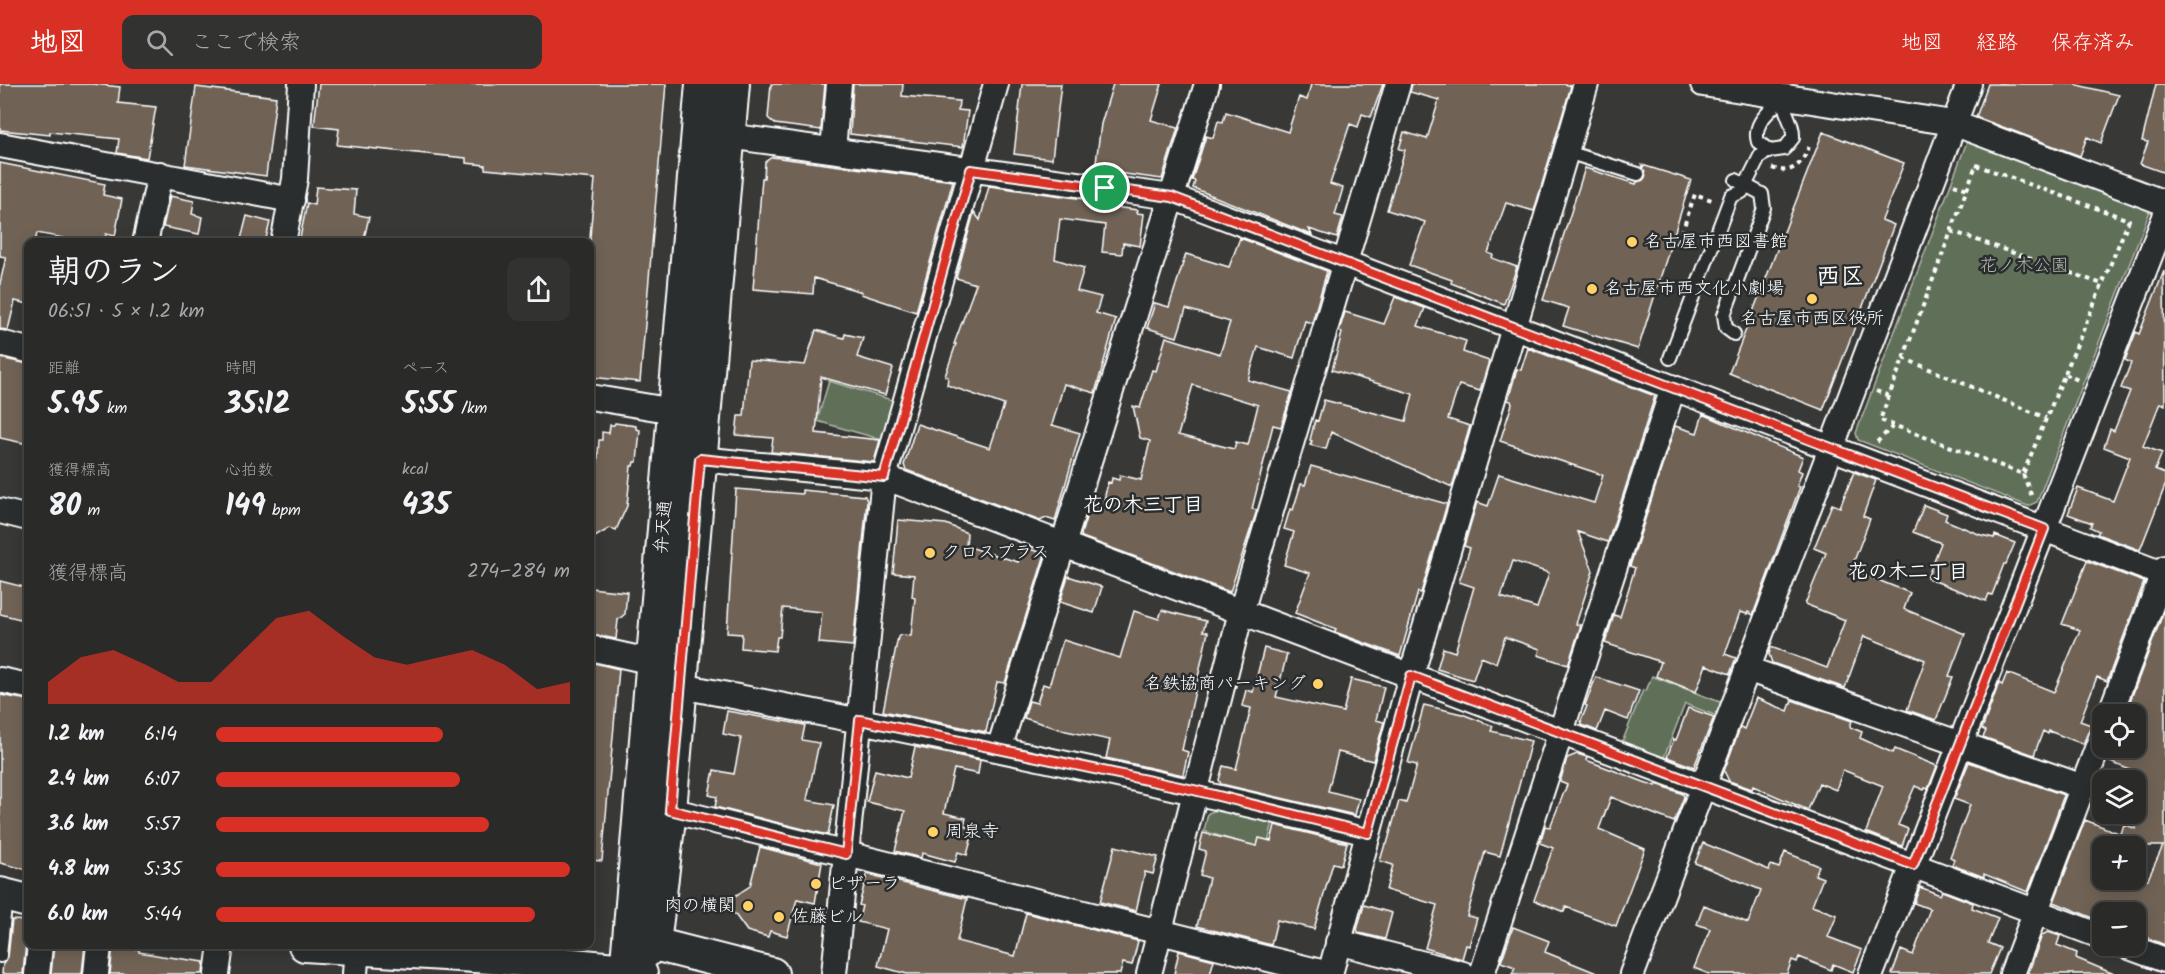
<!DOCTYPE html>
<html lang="ja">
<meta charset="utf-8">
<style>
:root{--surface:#2a2a28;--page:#323230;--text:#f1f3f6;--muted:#a5a7a8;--line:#464645;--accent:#d93025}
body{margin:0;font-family:Kalam,"Klee One",sans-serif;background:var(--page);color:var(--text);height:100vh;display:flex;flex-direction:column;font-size:22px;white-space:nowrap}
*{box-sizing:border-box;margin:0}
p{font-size:20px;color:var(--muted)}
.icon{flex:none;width:33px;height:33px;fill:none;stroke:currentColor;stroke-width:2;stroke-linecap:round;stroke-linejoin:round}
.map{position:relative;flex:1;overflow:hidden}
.drawer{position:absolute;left:24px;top:154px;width:570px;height:711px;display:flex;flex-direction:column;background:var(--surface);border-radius:12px;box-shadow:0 3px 15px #0003,0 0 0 2px var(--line)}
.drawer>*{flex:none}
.buttons{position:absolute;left:2092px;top:620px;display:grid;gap:12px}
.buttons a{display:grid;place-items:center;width:54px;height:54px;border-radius:12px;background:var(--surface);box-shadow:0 3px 15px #0003,0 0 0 2px var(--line);font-size:30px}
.pin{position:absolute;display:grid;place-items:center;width:51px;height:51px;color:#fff;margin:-26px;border:3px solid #fff;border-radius:50%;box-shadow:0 2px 6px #0007}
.round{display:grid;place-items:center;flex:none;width:63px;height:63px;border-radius:12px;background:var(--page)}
.head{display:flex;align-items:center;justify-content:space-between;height:102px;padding:0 24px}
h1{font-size:33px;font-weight:600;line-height:45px}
.figures{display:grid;grid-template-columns:repeat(3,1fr);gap:9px;height:102px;padding:6px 24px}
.figures div{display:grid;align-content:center}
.figures b{font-size:30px;font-weight:600}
.figures small{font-size:16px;font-weight:400}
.figures p{font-size:16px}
.chart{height:168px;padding:12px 24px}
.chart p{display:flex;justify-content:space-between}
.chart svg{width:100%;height:108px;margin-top:6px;fill:var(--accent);opacity:.7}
ul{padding:0 24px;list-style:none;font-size:20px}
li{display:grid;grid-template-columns:96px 72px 1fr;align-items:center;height:45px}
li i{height:15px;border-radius:8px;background:var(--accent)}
header{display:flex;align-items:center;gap:36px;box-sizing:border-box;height:84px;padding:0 30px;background:var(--accent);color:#fff}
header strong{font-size:28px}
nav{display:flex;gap:33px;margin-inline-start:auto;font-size:21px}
.search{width:420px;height:54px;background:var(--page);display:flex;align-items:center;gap:15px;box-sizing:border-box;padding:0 21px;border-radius:12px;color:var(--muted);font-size:22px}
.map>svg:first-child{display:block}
</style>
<header>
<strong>地図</strong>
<div class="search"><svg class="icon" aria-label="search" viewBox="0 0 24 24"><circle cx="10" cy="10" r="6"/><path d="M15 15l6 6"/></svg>ここで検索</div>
<nav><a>地図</a><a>経路</a><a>保存済み</a></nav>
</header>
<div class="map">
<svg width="2165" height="890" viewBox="0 0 2165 890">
<rect width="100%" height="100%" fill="#383836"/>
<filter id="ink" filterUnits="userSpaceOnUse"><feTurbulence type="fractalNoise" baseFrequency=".0167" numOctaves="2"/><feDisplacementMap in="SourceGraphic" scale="12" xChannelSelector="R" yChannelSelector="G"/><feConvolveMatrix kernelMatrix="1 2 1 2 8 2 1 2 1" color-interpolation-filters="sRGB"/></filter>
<g filter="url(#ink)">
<path fill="#617058" stroke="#b0b8ac" stroke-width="1.5" d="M 1968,55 L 2146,118 L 2150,127 L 2037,418 L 2028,422 L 1858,356 L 1856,349 Z
M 829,297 L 895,317 L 883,356 L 817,337 Z
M 1652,592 L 1725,620 L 1720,633 L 1685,620 L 1663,676 L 1621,661 L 1643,606 L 1646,607 Z
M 1219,725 L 1273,738 L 1266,767 L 1204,747 L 1208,729 Z"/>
<path fill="#706456" stroke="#fff" stroke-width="1.5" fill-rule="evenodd" d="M 0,0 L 93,0 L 120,3 L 118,19 L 156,23 L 147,74 L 117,69 L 119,55 L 50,48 L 50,51 L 0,46 Z
M 319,0 L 666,0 L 640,298 L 590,293 L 590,153 L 595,95 L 485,85 L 485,81 L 466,79 L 466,74 L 337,61 L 339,45 L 314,42 Z
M 771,0 L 825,0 L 821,46 L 775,40 L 768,34 Z
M 853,0 L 903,0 L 902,12 L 959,17 L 958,26 L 968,27 L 963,63 L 850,50 Z
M 1022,0 L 1061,0 L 1052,75 L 1014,70 Z
M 1113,0 L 1162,0 L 1151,36 L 1178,44 L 1162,95 L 1095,86 L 1101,40 Z
M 1311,0 L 1383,0 L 1371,33 L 1362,30 L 1358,43 L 1350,40 L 1330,100 L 1343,104 L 1335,131 L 1343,133 L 1337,154 L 1309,145 L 1312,151 L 1193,104 L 1195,97 L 1192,96 L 1206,52 L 1213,54 L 1218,37 L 1223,38 L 1226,28 L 1288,48 L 1299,13 L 1307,16 Z
M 1412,0 L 1565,0 L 1571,2 L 1534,127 L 1506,119 L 1488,169 L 1493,171 L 1492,174 L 1517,183 L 1504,220 L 1451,199 L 1452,196 L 1409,181 L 1425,138 L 1387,126 L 1405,66 L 1399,65 L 1404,48 L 1427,55 L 1439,16 L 1410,8 Z
M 1988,0 L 2073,0 L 2119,11 L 2101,59 L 2087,53 L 2080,72 L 1976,33 Z
M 2156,0 L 2165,0 L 2165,89 L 2140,80 L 2148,58 L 2142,57 Z
M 196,3 L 276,13 L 266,92 L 185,81 Z
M 1823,48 L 1904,79 L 1882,136 L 1894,141 L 1823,326 L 1729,289 Z
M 772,73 L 953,97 L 916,228 L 861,210 L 862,208 L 814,194 L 813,210 L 753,205 L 762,94 L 764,94 L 765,78 Z
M 0,79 L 105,100 L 103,111 L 122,115 L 115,152 L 106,150 L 104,159 L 74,159 L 74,156 L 37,149 L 35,159 L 28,159 L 28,220 L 15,217 L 8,246 L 0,245 L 0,199 L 6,173 L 0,172 Z
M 1642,81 L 1691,96 L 1638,265 L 1563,242 L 1569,224 L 1543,216 L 1585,84 L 1636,100 L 1637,98 L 1643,96 L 1646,92 Z
M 989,102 L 1106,118 L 1105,122 L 1138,126 L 1137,129 L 1144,130 L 1140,162 L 1123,159 L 1122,170 L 1102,168 L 1105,141 L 1060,135 L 1055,175 L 1084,184 L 1077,207 L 1101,213 L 1096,229 L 1116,235 L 1095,309 L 1064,300 L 1052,341 L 1080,349 L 1055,437 L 1046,434 L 1040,437 L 906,386 L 904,381 L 917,340 L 990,364 L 1004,321 L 947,301 L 948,293 L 945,292 L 956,260 L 954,260 L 976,200 L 956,194 L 974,128 L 980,136 Z
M 316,103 L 356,106 L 354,130 L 369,133 L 363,159 L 299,159 L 307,119 L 314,121 Z
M 170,112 L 194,117 L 192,130 L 202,133 L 199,150 L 163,143 Z
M 247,132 L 270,138 L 265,159 L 240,159 Z
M 1240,154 L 1327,187 L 1312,239 L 1305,237 L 1294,274 L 1258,263 L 1248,296 L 1292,308 L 1281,343 L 1273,341 L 1252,425 L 1257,426 L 1230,508 L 1082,453 L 1081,450 L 1090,421 L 1102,425 L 1108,398 L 1111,399 L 1112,394 L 1119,396 L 1120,391 L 1141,396 L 1150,357 L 1140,354 L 1133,322 L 1140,324 L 1152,286 L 1156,287 L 1166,253 L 1220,270 L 1230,238 L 1186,225 L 1177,253 L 1147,244 L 1155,219 L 1169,223 L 1186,170 L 1229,183 ZM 1193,301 L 1258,321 L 1248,361 L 1236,358 L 1234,365 L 1178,351 Z
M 2164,187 L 2165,321 L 2160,319 L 2143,362 L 2162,369 L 2155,386 L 2165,390 L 2165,402 L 2140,466 L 2097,450 L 2099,447 L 2090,443 L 2092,439 L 2068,430 L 2078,404 L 2113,417 L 2130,373 L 2104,363 L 2110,345 L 2114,347 L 2130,307 L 2121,304 L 2131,279 L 2125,276 L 2136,248 L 2139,250 Z
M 1395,213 L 1425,224 L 1418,242 L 1466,257 L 1463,268 L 1489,277 L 1480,307 L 1459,301 L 1448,335 L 1470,342 L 1452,403 L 1331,348 L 1326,365 L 1310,361 L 1312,357 L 1310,356 L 1315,336 L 1318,337 L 1324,316 L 1406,337 L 1413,310 L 1332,286 L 1342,249 L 1339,247 L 1345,228 L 1384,240 Z
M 816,246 L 844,254 L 845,250 L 863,254 L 857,273 L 893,284 L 885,311 L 821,293 L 816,349 L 880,356 L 874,378 L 771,368 L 773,354 L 736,351 L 738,332 L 744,332 L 749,276 L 805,281 Z
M 1528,264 L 1655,312 L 1608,458 L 1578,448 L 1593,487 L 1576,540 L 1581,541 L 1568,581 L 1538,571 L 1540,565 L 1505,553 L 1496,579 L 1481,573 L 1473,596 L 1437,585 L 1443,564 L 1455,568 L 1474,503 L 1459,498 L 1470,464 L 1464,462 L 1477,418 L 1488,422 L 1499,390 L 1594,419 L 1603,391 L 1500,357 L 1512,320 L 1511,317 L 1508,316 L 1517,285 L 1521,286 ZM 1513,477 L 1549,489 L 1537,524 L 1501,513 Z
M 0,274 L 28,280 L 28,360 L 0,354 Z
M 1703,330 L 1803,373 L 1798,386 L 1802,388 L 1797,402 L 1800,403 L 1753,531 L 1748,528 L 1747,530 L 1740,528 L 1725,570 L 1736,574 L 1730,590 L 1706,581 L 1696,608 L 1656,592 L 1661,578 L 1605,559 L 1614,531 L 1620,533 L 1635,484 L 1630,482 L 1675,342 L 1697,349 Z
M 615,339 L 636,342 L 636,345 L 640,346 L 637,378 L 634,378 L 633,382 L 631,382 L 627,422 L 616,446 L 610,444 L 590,456 L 590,384 L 597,387 L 599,356 L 602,356 L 602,348 L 609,349 L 610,341 L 614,341 Z
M 1311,382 L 1447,420 L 1421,509 L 1418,508 L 1400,572 L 1335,548 L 1336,545 L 1295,529 L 1310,489 L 1284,481 L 1294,448 L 1284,445 L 1290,425 L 1293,426 L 1301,400 L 1305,401 Z
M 1854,388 L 1876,396 L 1863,432 L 1870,435 L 1851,485 L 1910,509 L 1904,525 L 1965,550 L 1949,592 L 1953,593 L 1936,636 L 1907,626 L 1925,576 L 1864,552 L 1845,604 L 1772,579 L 1769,570 L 1771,563 L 1827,584 L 1845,536 L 1805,520 L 1826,469 L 1814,464 L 1832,420 L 1840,423 Z
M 736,405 L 802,410 L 802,406 L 865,412 L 867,417 L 853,562 L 819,559 L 822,528 L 783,524 L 780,553 L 777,553 L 775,567 L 741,564 L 742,550 L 727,549 Z
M 1924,421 L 1947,430 L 1945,436 L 1981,451 L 1994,454 L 1995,451 L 2015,459 L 2006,480 L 2004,480 L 1992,511 L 1989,510 L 1986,517 L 1927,494 L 1941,459 L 1913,448 Z
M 898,436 L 946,440 L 967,449 L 966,462 L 1018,478 L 1023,463 L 1045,470 L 1005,599 L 997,598 L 986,648 L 883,627 L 898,553 L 900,551 L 911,552 L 915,514 L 912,513 L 914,491 L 893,489 Z
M 2087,477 L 2144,498 L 2107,597 L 2097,593 L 2080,637 L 2091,641 L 2083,660 L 2049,647 L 2048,650 L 2043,647 L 2034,671 L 1983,653 L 1986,647 L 1982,645 L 1999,599 L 2002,601 L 2007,589 L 2054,608 L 2080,546 L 2062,540 Z
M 1068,492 L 1102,503 L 1094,529 L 1060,518 Z
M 0,497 L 28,504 L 28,537 L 0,530 Z
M 590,504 L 627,508 L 625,530 L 618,536 L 616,555 L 590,550 Z
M 2165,524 L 2165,861 L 2136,849 L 2136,828 L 2103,828 L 2103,838 L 2054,818 L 2085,736 L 2121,750 L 2124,740 L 2136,745 L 2136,696 L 2131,696 L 2135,688 L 2108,677 L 2113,663 L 2136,663 L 2136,630 L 2126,628 ZM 2103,762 L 2163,762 L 2148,795 L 2097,795 L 2103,779 Z
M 1162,526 L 1206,537 L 1203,547 L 1208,548 L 1182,666 L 1188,668 L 1183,691 L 1106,674 L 1110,656 L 1066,647 L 1024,634 L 1029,617 L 1037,619 L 1043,600 L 1049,602 L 1063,556 L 1120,574 L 1134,527 L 1159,535 Z
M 1264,564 L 1287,570 L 1276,613 L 1343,628 L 1351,595 L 1384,603 L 1376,636 L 1384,638 L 1373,677 L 1338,668 L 1328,707 L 1359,715 L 1355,731 L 1221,700 L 1219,696 L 1223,682 L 1236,685 L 1251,624 L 1242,622 L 1246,606 L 1253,608 Z
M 590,578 L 619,585 L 602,777 L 590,776 Z
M 1596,593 L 1639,607 L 1628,636 L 1605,627 L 1597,647 L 1582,641 L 1581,637 L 1587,622 L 1585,621 Z
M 0,611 L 28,616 L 28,786 L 0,779 Z
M 1756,614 L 1788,627 L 1792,616 L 1852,637 L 1850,643 L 1862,648 L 1860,654 L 1893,669 L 1895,665 L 1937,682 L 1928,705 L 1925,704 L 1924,706 L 1915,702 L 1898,741 L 1908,745 L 1902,762 L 1866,748 L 1883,702 L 1843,686 L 1836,706 L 1819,699 L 1808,726 L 1753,702 L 1752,705 L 1729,697 L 1724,687 L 1740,644 L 1744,645 Z
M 1424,621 L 1462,630 L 1493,642 L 1491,647 L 1531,657 L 1500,772 L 1485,768 L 1467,832 L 1477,834 L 1469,862 L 1466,861 L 1462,875 L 1425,864 L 1437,821 L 1386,806 L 1393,781 L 1380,777 L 1385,760 L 1387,760 L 1399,717 L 1406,719 L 1417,681 L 1408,679 Z
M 1688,624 L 1714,633 L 1694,683 L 1667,673 L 1674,655 L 1676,656 Z
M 727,627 L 805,641 L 802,656 L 819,659 L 807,716 L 834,721 L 828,751 L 715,723 L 717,713 L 709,711 L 714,686 L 734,690 L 741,654 L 723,650 Z
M 915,663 L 980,676 L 978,690 L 954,685 L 944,729 L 966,734 L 964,742 L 974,745 L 967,771 L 958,768 L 955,778 L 922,769 L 921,774 L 895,767 L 905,727 L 867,718 L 875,686 L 908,694 Z
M 1577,670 L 1587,673 L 1586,676 L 1644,698 L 1656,702 L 1657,700 L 1683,710 L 1684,713 L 1674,738 L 1611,713 L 1599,745 L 1645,765 L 1616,842 L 1566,823 L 1564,828 L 1534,816 L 1553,764 L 1540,759 L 1545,742 L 1550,743 L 1567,701 L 1560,698 L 1567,674 Z
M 1969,678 L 2064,711 L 2028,808 L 1984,790 L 1984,793 L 1952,781 L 1954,775 L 1950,773 L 1970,721 L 1954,715 Z
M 1275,741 L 1347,759 L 1341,781 L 1333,779 L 1314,845 L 1277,836 L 1271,861 L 1197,842 L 1209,794 L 1200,791 L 1206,767 L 1199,765 L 1203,749 L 1257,762 L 1259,754 L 1271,757 Z
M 1703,759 L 1769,786 L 1771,781 L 1779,784 L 1785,768 L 1819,782 L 1815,791 L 1823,794 L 1812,822 L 1837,831 L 1828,853 L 1862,866 L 1853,888 L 1833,880 L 1831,886 L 1799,873 L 1797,878 L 1792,876 L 1787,890 L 1709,890 L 1694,884 L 1710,845 L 1697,840 L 1704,821 L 1748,839 L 1761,806 L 1695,779 Z
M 1115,762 L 1158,773 L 1153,790 L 1145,788 L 1136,827 L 1100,818 Z
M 760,763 L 822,779 L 815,819 L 797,815 L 787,852 L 770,847 L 768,853 L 747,847 L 726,818 L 750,802 Z
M 867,790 L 967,815 L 957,857 L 1015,872 L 1026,829 L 1138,857 L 1132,881 L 1123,879 L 1120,890 L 907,890 L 878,882 L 887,845 L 858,838 L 862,822 L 859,821 Z
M 1920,803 L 1940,811 L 1942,807 L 1973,819 L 1972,824 L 1998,834 L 1988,859 L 2000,864 L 1989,890 L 1892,890 L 1901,866 L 1913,871 L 1930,825 L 1914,819 Z
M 1364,821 L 1392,829 L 1385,855 L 1359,849 L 1357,846 Z
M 12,836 L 28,837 L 23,890 L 2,890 L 3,880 L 8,873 Z
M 1513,843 L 1549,857 L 1545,868 L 1599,890 L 1512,890 L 1515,883 L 1501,878 Z
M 2048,848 L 2060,852 L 2057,861 L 2077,869 L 2076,874 L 2114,890 L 2028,890 L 2042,851 Z
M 54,861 L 85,861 L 82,890 L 51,890 Z
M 113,862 L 139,865 L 139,868 L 162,872 L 204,878 L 203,890 L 110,890 Z
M 1179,867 L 1214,876 L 1210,890 L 1174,890 Z"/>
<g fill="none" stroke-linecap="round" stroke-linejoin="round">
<defs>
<path id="service" d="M 1783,13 C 1784,32 1794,37 1793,54 L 1784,65 L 1770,67 L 1758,58 C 1752,38 1771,27 1783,13 Z
M 1567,68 L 1638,90
M 1734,250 L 1726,244 L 1724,231 L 1764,124 L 1762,110 L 1736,96
M 1670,274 L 1731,112 L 1742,108 L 1760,72 L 1770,67
M 0,872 L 6,811"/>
<path id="minor" d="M 1703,0 L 1953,39 L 2165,119
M 728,52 L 1172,113 L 2165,491
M 0,61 L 292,116
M 833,66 L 839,0
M 145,159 L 160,90
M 283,159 L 295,95 L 301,0
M 0,259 L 28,266
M 590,313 L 674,327 L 700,375 L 884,393 L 2103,853
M 0,427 L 28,434
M 590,564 L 653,578
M 1747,585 L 2083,703
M 0,596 L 28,602
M 681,602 C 911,646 1140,693 1368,749
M 2110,630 L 2165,484
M 999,665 L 1207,0
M 670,726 L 1329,890
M 1338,858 L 1463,890
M 2124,861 L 2165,876
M 37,890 L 40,861
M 96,890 L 99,861
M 217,890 L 221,861
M 355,890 L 357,861
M 834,890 L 884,393 L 996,0
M 1149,890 L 1241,528 L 1398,0
M 1330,890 L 1411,592 L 1586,0
M 1482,890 L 1673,304
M 1632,890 L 1969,0
M 1871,890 L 2165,133
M 2012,890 L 2103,649"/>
<path id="tertiary" d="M 0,810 L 28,817
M 654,860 L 772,890
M 305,861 L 490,873 L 626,886 L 641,890
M 626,886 L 654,860 L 670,726 L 733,0
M 626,890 L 702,0"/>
</defs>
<use href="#service" stroke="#fff" stroke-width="16"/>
<use href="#minor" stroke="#fff" stroke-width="28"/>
<use href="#tertiary" stroke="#fff" stroke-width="36"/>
<path stroke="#fff" stroke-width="4" stroke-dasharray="4.5 4.5" stroke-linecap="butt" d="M 1976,81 L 2129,136 L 2023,390 L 1880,336 Z
M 1772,84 C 1793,91 1801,81 1809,63
M 1954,100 L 1967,105
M 1951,147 L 2102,200
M 1672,158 L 1678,160 L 1695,110 L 1712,116
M 1903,274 L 2046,334
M 2065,290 L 2078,296
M 1876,307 L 1889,312
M 1877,358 L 1894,341
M 2023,390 L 2032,413"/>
<use href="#service" stroke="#2a2d2e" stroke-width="12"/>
<use href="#minor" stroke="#2a2d2e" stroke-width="24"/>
<use href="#tertiary" stroke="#2a2d2e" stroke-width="32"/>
</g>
</g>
<g fill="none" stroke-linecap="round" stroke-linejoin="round" filter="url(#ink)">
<defs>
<path id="route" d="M 971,86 L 1172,113 L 2044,445 L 1913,781 L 1411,592 L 1368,749 L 1194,706 L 860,636 L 846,770 L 670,726 L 700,375 L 884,393 Z"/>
</defs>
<use href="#route" stroke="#fff" stroke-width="12"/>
<use href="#route" stroke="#d93025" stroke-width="8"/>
</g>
<g fill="#ffd166" stroke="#2a2d2e" stroke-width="2">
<circle cx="1632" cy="158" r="6"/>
<circle cx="1592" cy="205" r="6"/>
<circle cx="1812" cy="215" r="6"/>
<circle cx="930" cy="469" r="6"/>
<circle cx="1318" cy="600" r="6"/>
<circle cx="933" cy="748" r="6"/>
<circle cx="816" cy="800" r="6"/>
<circle cx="748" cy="822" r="6"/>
<circle cx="779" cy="833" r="6"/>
</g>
<g text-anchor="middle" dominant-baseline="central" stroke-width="5" stroke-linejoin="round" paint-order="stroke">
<g font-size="18" fill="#fff" stroke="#2a2d2e" text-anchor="start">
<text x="1644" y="158">名古屋市西図書館</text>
<text x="1604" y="205">名古屋市西文化小劇場</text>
<text x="1812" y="235" text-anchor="middle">名古屋市西区役所</text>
<text x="942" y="469">クロスプラス</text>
<text x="1306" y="600" text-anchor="end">名鉄協商パーキング</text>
<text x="945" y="748">周泉寺</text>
<text x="828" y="800">ピザーラ</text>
<text x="736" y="822" text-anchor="end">肉の横関</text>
<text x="791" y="833">佐藤ビル</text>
</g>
<g font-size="18" fill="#b0b8ac" stroke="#2a2d2e">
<text x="2024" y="182">花ノ木公園</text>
</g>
<g font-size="18" fill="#fff" stroke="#2a2d2e">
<text transform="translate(664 443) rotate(-85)">弁天通</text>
</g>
<g font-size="20" font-weight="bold" fill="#fff" stroke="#2a2d2e">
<text x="1143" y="422">花の木三丁目</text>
<text x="1908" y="489">花の木二丁目</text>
</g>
<g font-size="24" font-weight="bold" fill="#fff" stroke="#2a2d2e">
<text x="1840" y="193">西区</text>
</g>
</g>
</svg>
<div class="buttons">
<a><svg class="icon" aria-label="locate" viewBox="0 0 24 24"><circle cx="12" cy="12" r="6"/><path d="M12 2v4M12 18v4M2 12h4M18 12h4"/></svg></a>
<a><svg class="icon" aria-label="layers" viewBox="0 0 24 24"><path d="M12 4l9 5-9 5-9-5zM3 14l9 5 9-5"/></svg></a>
<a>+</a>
<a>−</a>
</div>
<div class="pin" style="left:1105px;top:104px;background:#1e9e55"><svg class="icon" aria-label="arrive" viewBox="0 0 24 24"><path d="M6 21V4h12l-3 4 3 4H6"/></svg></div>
<section class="drawer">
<div class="head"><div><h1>朝のラン</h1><p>06:51 · 5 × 1.2 km</p></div><a class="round"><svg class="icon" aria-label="share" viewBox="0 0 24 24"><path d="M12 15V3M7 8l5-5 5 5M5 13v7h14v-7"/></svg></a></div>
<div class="figures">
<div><p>距離</p><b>5.95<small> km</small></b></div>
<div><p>時間</p><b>35:12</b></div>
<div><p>ペース</p><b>5:55<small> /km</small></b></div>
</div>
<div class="figures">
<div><p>獲得標高</p><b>80<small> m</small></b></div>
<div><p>心拍数</p><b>149<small> bpm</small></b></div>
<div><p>kcal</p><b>435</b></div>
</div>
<div class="chart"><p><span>獲得標高</span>274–284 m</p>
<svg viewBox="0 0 160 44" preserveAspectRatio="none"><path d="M0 44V35L10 25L20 22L30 28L40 35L50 35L60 22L70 9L80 6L90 16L100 25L110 28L120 25L130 22L140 28L150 38L160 35V44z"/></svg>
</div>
<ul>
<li><b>1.2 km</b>6:14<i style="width:64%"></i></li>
<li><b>2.4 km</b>6:07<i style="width:69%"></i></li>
<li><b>3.6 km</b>5:57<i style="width:77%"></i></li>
<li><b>4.8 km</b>5:35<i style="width:100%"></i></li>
<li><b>6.0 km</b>5:44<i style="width:90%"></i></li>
</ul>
</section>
</div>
